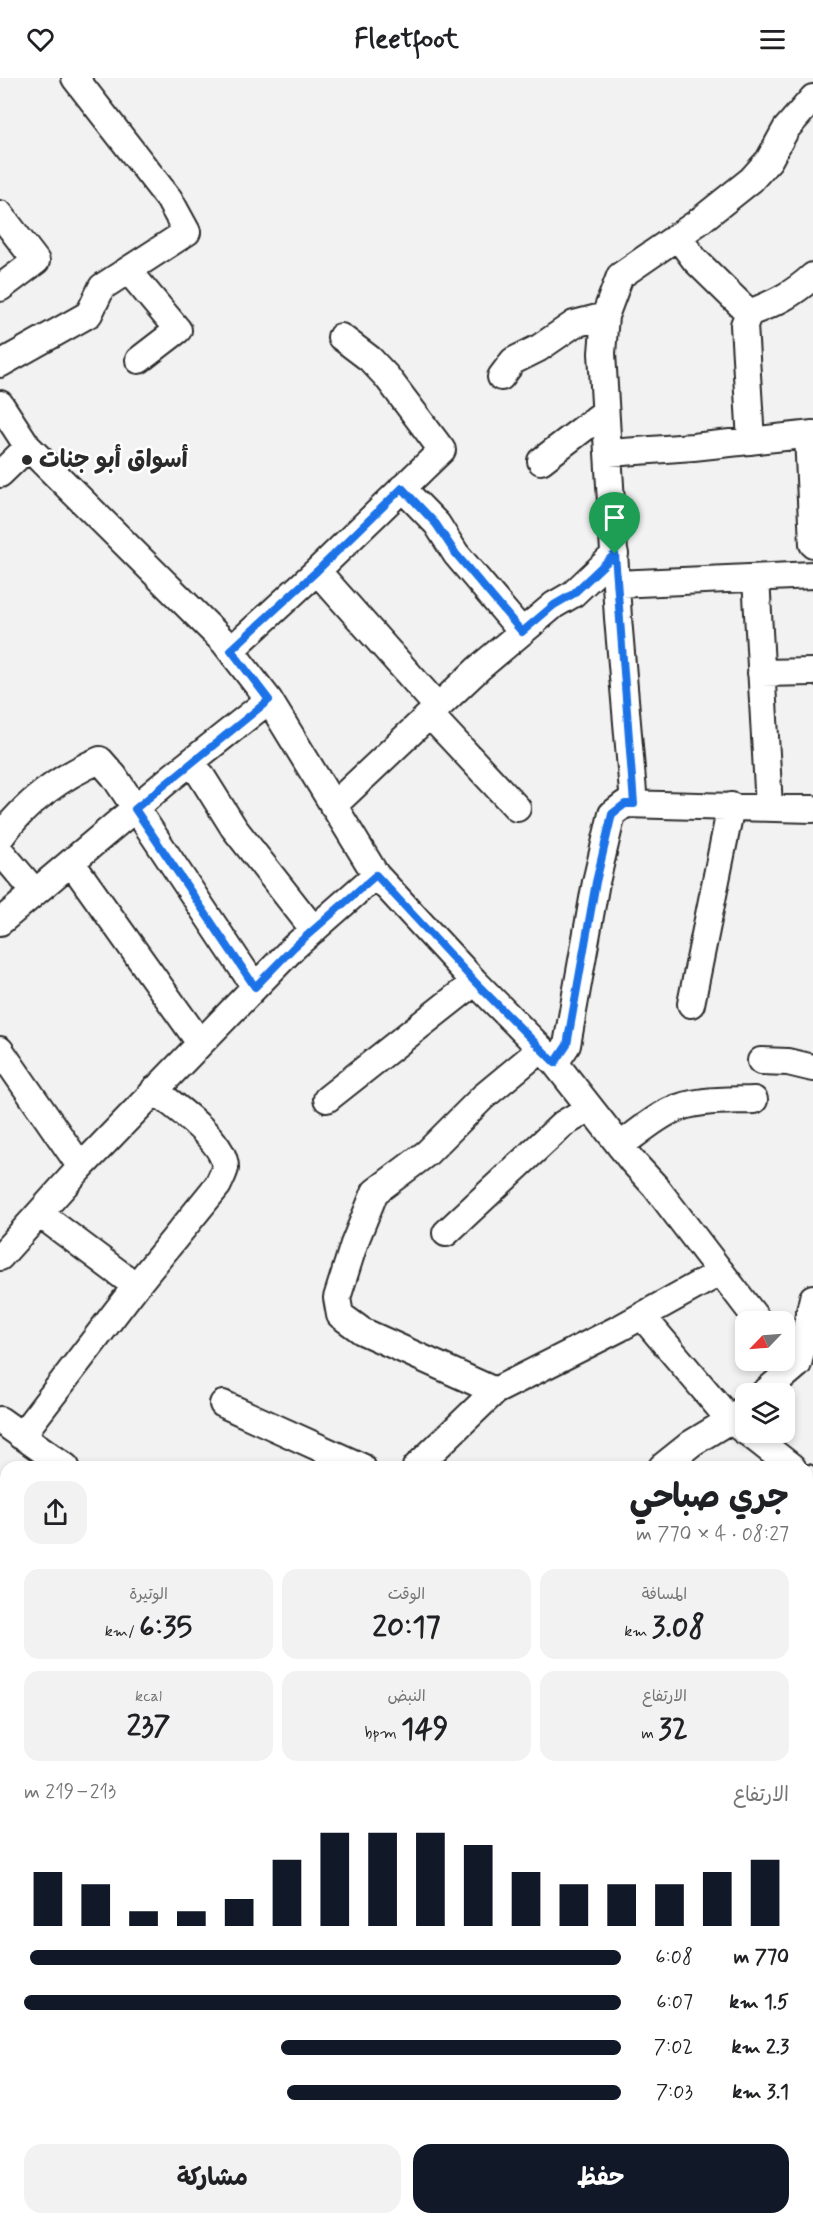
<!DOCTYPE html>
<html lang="ar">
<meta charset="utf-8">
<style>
:root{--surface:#fff;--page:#f2f2f2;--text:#202124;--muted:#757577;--accent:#111827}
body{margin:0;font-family:Mynerve,"Playpen Sans Arabic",sans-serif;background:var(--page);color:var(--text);direction:rtl;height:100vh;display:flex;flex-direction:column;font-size:22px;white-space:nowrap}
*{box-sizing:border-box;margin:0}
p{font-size:20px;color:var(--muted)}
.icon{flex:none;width:33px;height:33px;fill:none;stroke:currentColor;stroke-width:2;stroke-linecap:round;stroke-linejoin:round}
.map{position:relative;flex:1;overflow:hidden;direction:ltr}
.drawer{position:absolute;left:0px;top:1383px;width:813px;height:764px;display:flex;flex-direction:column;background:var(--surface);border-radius:18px 18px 0 0;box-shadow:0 3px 9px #0003;direction:rtl}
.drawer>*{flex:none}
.needle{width:39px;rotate:245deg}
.controls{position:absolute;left:735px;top:1233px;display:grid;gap:12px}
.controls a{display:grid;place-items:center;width:60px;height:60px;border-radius:12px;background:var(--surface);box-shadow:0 3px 9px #0003;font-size:30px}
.pin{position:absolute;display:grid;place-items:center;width:51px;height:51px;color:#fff;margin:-62px -26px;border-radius:50% 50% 50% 0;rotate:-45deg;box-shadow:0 0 6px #0007}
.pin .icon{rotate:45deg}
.round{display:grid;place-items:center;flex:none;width:63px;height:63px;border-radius:18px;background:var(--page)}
.summary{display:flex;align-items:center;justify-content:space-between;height:102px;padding:0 24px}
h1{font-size:33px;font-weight:700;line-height:45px}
.metrics{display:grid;grid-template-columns:repeat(3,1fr);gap:9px;height:102px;padding:6px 24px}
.metrics div{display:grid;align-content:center;border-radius:15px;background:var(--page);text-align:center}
.metrics b{font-size:30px;font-weight:700}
.metrics small{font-size:16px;font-weight:400}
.metrics p{font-size:16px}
.chart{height:168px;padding:12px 24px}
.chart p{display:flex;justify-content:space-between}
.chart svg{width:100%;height:108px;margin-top:6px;stroke:var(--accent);stroke-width:6}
.action{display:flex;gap:12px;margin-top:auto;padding:12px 24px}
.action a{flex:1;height:69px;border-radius:18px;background:var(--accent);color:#fff;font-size:24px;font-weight:700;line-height:69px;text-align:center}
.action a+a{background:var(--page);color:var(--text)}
ul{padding:0 24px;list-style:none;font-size:20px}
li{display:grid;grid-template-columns:96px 72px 1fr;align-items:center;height:45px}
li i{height:15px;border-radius:8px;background:var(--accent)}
header{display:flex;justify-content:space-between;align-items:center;height:78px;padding:0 24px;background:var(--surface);font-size:27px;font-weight:700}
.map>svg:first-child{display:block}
</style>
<header><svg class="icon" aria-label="menu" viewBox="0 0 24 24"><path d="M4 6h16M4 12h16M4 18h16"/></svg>Fleetfoot<svg class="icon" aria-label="heart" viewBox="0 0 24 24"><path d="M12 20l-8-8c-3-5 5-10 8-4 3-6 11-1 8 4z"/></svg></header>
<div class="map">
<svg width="813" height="2146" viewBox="0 0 813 2146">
<rect width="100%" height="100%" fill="#f2f2f2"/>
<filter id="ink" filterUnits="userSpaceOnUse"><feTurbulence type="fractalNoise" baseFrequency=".0167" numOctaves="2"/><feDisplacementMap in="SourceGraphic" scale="12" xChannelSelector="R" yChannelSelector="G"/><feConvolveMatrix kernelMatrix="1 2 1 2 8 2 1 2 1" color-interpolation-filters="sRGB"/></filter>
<g filter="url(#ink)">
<path fill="#d5d5d5" stroke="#808080" stroke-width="1.5" d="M 813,1484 L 813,1884 L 807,1886 L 807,1489 Z
M 0,1727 L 6,1728 L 6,2140 L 152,2140 L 153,2146 L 0,2146 Z
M 246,2141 L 246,2140 L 291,2141 L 290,2146 L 246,2146 Z"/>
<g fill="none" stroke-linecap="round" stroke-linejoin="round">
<defs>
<path id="minor" d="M 0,136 L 36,183 L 0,210
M 677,158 L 695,182 L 749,235
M 128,192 L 178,252 L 139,282
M 0,286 L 89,236 L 102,209 L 187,154 L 169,121 L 75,0
M 501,299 L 513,283 L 539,270 L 574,246 L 605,238
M 0,326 L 28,369 L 224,564 L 269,622 L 376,797 L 475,904 L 555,985 L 632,1083 L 655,1108 L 759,1244
M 808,357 L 813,466
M 751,363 L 744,247 L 749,235 C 775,225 792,217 813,198
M 609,375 L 693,369 L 813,356
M 541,383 L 605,334
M 0,396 L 28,369
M 402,410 L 437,446 L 456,476 L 522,554
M 317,493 L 438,629
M 756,500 L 769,729
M 616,506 L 813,497
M 231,572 L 317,493 L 442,372 L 387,299 L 370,281 L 341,259
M 761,595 L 813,594
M 430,637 L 517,730
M 192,683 L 234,750 L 314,852
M 634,726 L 618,540 L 602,275 L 605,238 L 620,198 L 697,145 L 751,102 L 769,82 L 786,51 L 813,20
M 333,728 L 479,590 L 554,527 L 573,516 L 615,476
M 0,760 C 24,725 62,698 100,682 L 114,698 L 255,909
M 0,773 L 35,814
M 71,784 L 200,965
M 0,844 L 172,699 L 269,622
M 691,926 L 731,728
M 0,972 L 81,1089
M 761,983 L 788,984 L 813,990
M 555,985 L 567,967 L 596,804 L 612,736 L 625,726 L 813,731
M 327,1021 L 475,904
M 620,1068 C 636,1056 652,1042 670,1033 C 695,1021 727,1023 754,1022
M 40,1136 L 136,1208
M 446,1155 L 563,1046 L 590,1030
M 0,1179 L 81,1089 L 255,909 L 294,869 L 376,797
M 642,1238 L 730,1342 L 746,1354
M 495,1313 L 362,1253 L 340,1237 L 337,1220 L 354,1166 L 375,1114 L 427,1075 L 483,1019 L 541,971
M 763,1316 L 798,1286 L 813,1220
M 223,1326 L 362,1389
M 0,1342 L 66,1389
M 747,1354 L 792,1389
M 21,1358 L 136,1208 L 218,1107 C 220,1102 224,1095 225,1090 C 226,1063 173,1027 154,1012
M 416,1389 L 495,1313 L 620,1250 L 721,1194
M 662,1389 L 692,1365 L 730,1342 L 746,1329
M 807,1400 L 813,1405
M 0,1489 L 6,1491
M 0,1567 L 6,1569
M 0,1657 L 6,1659
M 0,1756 L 6,1758
M 807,2032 L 813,2031
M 683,2140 L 684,2146
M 153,2146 L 153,2140
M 506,2146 L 514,2140"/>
</defs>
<use href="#minor" stroke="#2b2b2b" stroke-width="30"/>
<use href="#minor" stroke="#fff" stroke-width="26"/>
</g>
</g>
<g fill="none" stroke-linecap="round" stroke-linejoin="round" filter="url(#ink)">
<defs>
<path id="route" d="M 402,410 L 436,446 L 456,476 L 522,554 L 554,527 L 573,516 L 615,476 L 634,726 L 625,726 L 612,736 L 596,804 L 567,967 L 555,985 L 475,904 L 376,797 L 294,869 L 255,909 L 135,731 L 269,622 L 231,572 L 317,493 Z"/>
</defs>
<use href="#route" stroke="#fff" stroke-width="12"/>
<use href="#route" stroke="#1a73e8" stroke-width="8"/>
</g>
<circle fill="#2b2b2b" stroke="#fff" stroke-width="2" cx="27" cy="382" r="6"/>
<g text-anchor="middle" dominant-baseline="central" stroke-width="5" stroke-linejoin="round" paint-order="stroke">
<g font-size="24" font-weight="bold" fill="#2b2b2b" stroke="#fff" text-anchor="start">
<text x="39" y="382">أسواق أبو جنات</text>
</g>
</g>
</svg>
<div class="controls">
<a><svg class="needle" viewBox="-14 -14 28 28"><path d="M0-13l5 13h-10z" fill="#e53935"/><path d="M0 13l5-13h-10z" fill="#757577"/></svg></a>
<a><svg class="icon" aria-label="layers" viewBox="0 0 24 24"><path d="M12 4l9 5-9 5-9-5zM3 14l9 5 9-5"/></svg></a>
</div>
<div class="pin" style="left:615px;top:476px;background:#1e9e55"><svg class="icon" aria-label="arrive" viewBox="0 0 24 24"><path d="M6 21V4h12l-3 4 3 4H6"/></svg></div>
<section class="drawer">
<div class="summary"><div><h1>جري صباحي</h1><p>08:27 · 4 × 770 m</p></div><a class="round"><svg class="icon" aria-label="share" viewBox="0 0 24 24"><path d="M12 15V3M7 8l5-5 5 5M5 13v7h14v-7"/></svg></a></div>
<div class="metrics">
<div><p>المسافة</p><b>3.08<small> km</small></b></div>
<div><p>الوقت</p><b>20:17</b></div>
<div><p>الوتيرة</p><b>6:35<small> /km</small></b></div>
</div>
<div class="metrics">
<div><p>الارتفاع</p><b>32<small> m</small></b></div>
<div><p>النبض</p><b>149<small> bpm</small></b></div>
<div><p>kcal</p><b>237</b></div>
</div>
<div class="chart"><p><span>الارتفاع</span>213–219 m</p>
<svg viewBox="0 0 160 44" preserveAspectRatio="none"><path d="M5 44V22M15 44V27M25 44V38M35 44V38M45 44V33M55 44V17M65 44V6M75 44V6M85 44V6M95 44V11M105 44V22M115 44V27M125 44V27M135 44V27M145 44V22M155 44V17"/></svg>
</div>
<ul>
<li><b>770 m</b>6:08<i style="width:99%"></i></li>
<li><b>1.5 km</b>6:07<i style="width:100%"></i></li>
<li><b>2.3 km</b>7:02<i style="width:57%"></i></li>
<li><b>3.1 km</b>7:03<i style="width:56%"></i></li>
</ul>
<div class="action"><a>حفظ</a><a>مشاركة</a></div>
</section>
</div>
